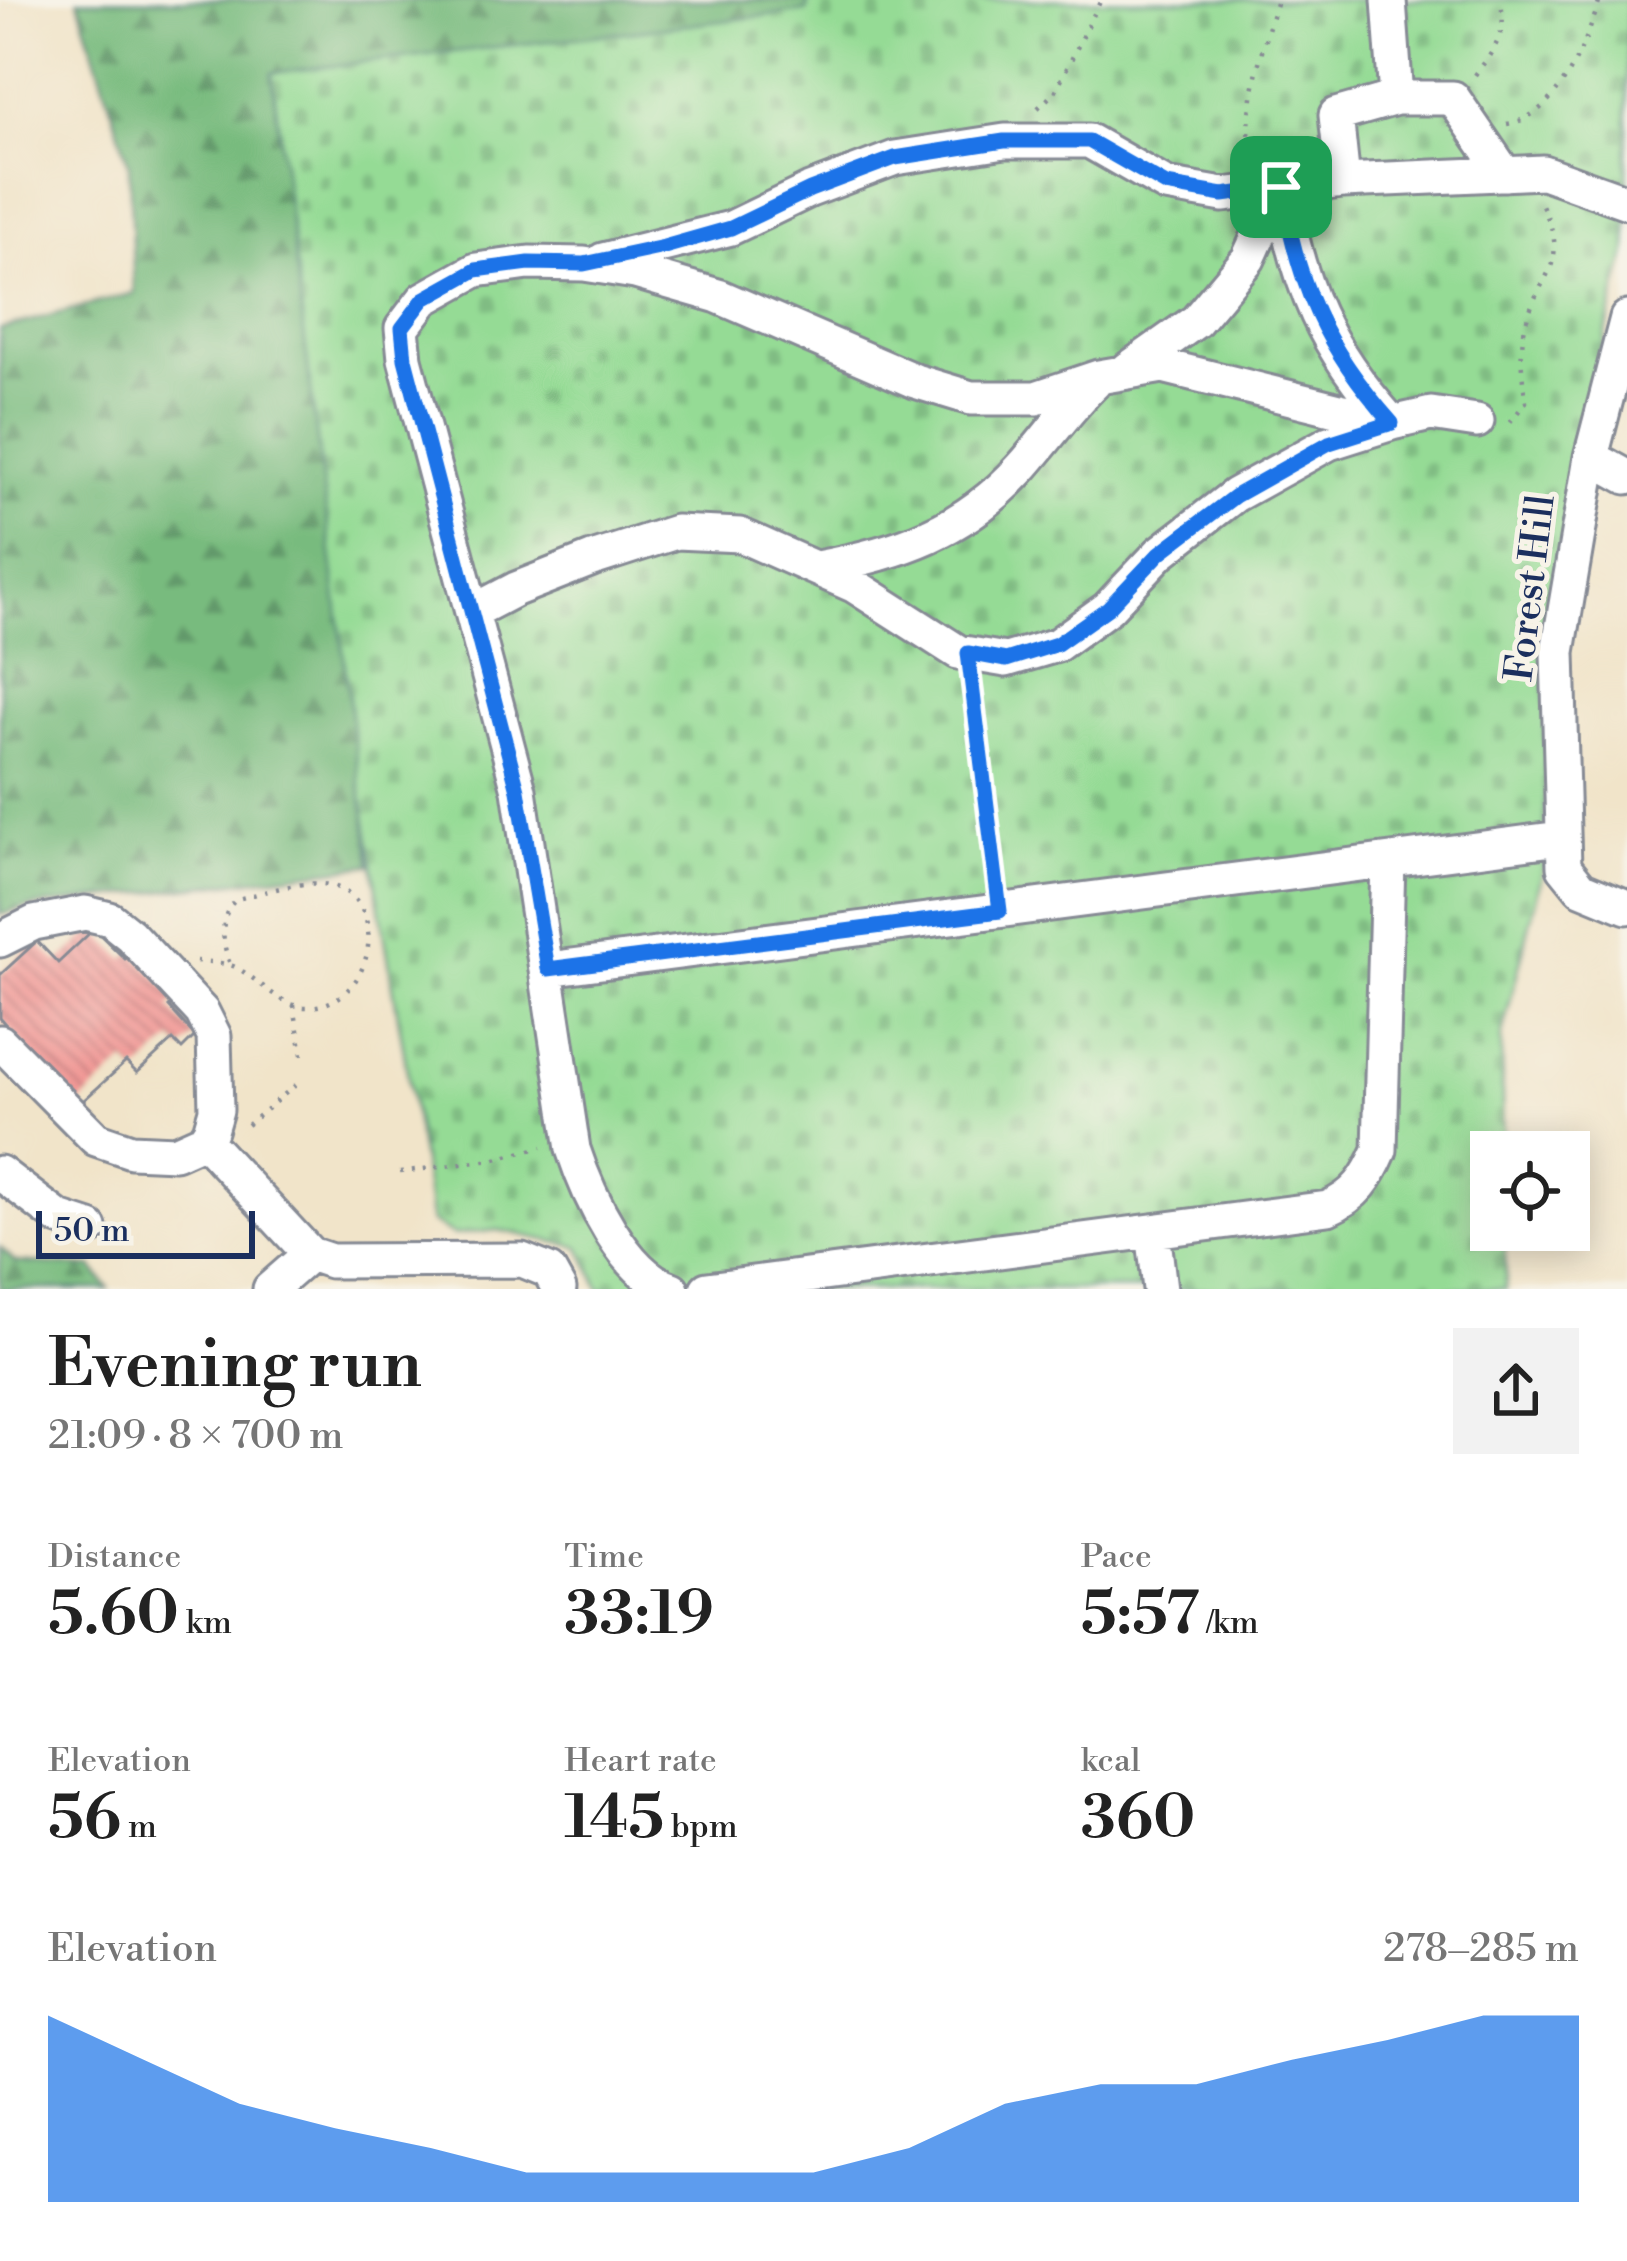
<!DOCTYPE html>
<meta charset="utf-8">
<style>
:root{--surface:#fff;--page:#f2f2f2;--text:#222;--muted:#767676;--accent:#1a73e8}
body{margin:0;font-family:"Libre Bodoni",serif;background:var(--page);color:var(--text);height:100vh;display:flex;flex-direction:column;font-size:45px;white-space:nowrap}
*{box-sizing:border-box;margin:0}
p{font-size:39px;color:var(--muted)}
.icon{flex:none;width:66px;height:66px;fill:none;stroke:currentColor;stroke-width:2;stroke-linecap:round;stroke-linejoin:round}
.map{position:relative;height:1289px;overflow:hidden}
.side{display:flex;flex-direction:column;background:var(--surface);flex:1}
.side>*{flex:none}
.tools{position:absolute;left:1470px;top:1131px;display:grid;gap:24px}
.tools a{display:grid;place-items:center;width:120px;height:120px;border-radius:0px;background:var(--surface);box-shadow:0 6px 30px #0003;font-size:60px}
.scale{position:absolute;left:36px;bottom:30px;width:219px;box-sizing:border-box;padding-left:12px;border:6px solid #1b2f5e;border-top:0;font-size:33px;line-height:42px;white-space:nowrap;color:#1b2f5e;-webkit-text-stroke:9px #f7f3e8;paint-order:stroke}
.pin{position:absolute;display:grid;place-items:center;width:102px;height:102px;color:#fff;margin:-51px;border-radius:24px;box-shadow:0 6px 18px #0006}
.round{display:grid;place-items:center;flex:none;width:126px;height:126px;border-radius:0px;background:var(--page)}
.summary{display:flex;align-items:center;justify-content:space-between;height:204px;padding:0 48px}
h1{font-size:66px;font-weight:600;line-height:90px}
.metrics{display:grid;grid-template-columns:repeat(3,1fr);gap:18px;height:204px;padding:12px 48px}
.metrics div{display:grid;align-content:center}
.metrics b{font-size:60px;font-weight:600}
.metrics small{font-size:33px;font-weight:400}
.metrics p{font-size:33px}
.chart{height:336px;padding:24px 48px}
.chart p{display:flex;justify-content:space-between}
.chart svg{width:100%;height:216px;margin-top:12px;fill:var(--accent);opacity:.7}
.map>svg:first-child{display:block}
</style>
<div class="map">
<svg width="1627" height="1289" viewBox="0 0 1627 1289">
<defs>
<pattern id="forest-firs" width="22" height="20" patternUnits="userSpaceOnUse" patternTransform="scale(3)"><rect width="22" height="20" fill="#78bb7e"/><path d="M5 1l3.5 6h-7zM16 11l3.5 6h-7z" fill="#62986a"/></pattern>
<pattern id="cemetery-stones" width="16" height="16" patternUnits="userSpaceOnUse" patternTransform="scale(3)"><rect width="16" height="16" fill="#95db95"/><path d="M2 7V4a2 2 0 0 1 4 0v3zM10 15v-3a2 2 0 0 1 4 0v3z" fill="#80bc83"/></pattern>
<pattern id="building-back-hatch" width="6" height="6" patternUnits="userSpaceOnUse" patternTransform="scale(3)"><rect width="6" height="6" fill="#f19895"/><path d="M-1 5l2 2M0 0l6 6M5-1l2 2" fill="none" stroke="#c27c7d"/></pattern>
</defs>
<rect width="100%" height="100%" fill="#f7f3e8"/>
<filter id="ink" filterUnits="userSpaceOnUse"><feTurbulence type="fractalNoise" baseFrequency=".00833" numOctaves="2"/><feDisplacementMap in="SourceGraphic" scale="24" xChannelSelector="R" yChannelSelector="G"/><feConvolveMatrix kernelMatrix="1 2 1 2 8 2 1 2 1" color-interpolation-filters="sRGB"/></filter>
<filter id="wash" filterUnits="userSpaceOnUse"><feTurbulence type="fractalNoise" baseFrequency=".004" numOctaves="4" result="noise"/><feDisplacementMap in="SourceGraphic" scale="48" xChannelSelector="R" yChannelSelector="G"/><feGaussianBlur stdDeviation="2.7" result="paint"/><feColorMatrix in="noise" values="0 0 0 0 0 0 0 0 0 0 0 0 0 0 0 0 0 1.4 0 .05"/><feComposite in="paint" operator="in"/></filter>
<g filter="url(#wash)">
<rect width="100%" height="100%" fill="#f1e4c9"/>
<path fill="url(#forest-firs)" stroke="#4a756e" stroke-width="3" d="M 78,0 L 808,0 L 807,11 L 272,73 L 371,865 L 23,908 L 0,915 L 0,329 L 134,293 L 129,165 Z
M 0,1247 L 15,1262 L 92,1267 L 109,1289 L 0,1289 Z"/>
<path fill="url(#cemetery-stones)" stroke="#58857a" stroke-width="3" d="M 808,0 L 1627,0 L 1627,251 L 1587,405 L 1546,651 L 1544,867 L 1501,1038 L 1503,1152 L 1491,1152 L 1491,1230 L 1505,1230 L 1506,1289 L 600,1289 L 580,1247 L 498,1230 L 453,1235 L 432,1222 L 359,780 L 272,73 L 807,11 Z"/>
<g id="blocks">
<path fill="url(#building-back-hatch)" d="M 94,929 L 125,959 L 133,951 L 177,999 L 169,1007 L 195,1036 L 182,1049 L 173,1040 L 137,1073 L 126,1062 L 75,1108 L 0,1018 L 0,975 L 37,941 L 58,963 Z"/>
</g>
</g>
<g filter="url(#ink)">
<use href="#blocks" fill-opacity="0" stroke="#868a94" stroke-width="3"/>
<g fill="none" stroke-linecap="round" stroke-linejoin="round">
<defs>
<path id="minor" d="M 1389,0 L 1396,98
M 1343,181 L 1336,115 L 1396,98 L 1453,98 L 1505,174
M 603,260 L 731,228 L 810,190 L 895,158 L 1005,141 L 1089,141 L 1166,185 L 1223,195 L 1343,181 L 1543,172 L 1627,202
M 1627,318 L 1591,457 L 1558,652 L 1564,867 L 1581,888 L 1627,907
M 1128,369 L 1196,321 L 1248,259 L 1281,187
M 1591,457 L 1627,477
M 817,568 C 899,553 965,531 1022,467 C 1047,439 1068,408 1095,382
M 472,612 L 516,589 L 592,559 L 676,532 L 740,535 L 855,586 L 958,652 L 1006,660 L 1057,645 L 1108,608 L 1160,553 L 1235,495 L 1329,443 L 1392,423 C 1323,346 1299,288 1281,187
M 0,940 L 34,923 L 85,913 L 110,919 L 130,935 L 202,1012 L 214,1036 L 216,1110 L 210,1131 L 204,1140 L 175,1153 L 131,1151 L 96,1139 L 0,1042
M 548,969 L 1561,838
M 204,1140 L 310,1254
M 0,1173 L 59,1218 L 90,1228
M 1153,1231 L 1160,1289
M 270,1289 L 310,1254 L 331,1261 L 522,1260 L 549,1271 L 559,1289
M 672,1289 C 624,1274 588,1195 573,1149 L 519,790 L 405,359 L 402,328 L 424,299 L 476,270 L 529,263 L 584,264 L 635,272 L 718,296 L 915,381 L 971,398 L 1036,398 L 1099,377 L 1163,366 L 1392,423 L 1431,414 L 1477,421
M 707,1289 L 1328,1208 C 1356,1196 1368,1178 1380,1150 L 1388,861"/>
</defs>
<use href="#minor" stroke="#868a94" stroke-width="39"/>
<path stroke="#868a94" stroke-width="4.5" stroke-dasharray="3 9" stroke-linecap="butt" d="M 1475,75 C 1494,50 1509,32 1500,0
M 1038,108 L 1055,92 L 1101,0
M 1507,124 C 1558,117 1586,43 1600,0
M 1251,159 C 1243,107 1262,49 1277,0
M 1510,422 L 1526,402 C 1522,376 1519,353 1525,327 C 1538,270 1574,269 1541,203
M 971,685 L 997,882
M 196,961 C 208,962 222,962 233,966 C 257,977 279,1006 305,1007 C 375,1008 393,899 329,885 C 300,879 265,893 237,899 C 218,914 222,944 230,964
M 294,1005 L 302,1055
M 247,1125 L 302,1080
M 400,1172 L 492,1160 L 542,1147"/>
<use href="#minor" stroke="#fff" stroke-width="33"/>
</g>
</g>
<g fill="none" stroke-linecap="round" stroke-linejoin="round" filter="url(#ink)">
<defs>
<path id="route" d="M 1004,141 L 1089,141 L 1166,185 L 1223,195 L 1281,187 C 1299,288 1323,345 1392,423 L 1329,443 L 1235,496 L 1160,553 L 1108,608 L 1057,644 L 1006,660 L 968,653 L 1000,911 L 548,969 L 518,790 L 405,359 L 402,328 L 424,299 L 476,270 L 529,263 L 584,264 L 664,247 L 731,228 L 810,190 L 895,158 Z"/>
</defs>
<use href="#route" stroke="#fff" stroke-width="24"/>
<use href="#route" stroke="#1a73e8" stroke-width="15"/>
</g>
<g text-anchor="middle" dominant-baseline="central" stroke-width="10" stroke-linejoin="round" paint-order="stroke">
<g font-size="39" fill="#1b2f5e" stroke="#f7f3e8">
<text transform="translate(1531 588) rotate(-83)">Forest Hill</text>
</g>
</g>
</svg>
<div class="tools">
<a><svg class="icon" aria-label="locate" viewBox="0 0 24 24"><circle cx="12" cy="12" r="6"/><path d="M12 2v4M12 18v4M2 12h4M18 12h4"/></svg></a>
</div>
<div class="scale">50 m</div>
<div class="pin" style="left:1281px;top:187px;background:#1e9e55"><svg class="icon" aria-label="arrive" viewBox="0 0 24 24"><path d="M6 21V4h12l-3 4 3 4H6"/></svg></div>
</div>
<section class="side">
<div class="summary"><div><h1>Evening run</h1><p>21:09 · 8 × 700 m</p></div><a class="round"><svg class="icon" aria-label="share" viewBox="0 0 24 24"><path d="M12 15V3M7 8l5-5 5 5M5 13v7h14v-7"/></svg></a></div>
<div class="metrics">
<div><p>Distance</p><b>5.60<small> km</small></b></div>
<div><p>Time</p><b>33:19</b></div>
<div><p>Pace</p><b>5:57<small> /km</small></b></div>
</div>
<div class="metrics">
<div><p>Elevation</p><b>56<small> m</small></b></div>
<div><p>Heart rate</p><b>145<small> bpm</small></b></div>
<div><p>kcal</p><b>360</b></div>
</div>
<div class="chart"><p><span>Elevation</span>278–285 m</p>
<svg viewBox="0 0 160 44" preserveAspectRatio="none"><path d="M0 44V6L10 15L20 24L30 29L40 33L50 38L60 38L70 38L80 38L90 33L100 24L110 20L120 20L130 15L140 11L150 6L160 6V44z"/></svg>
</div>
</section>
